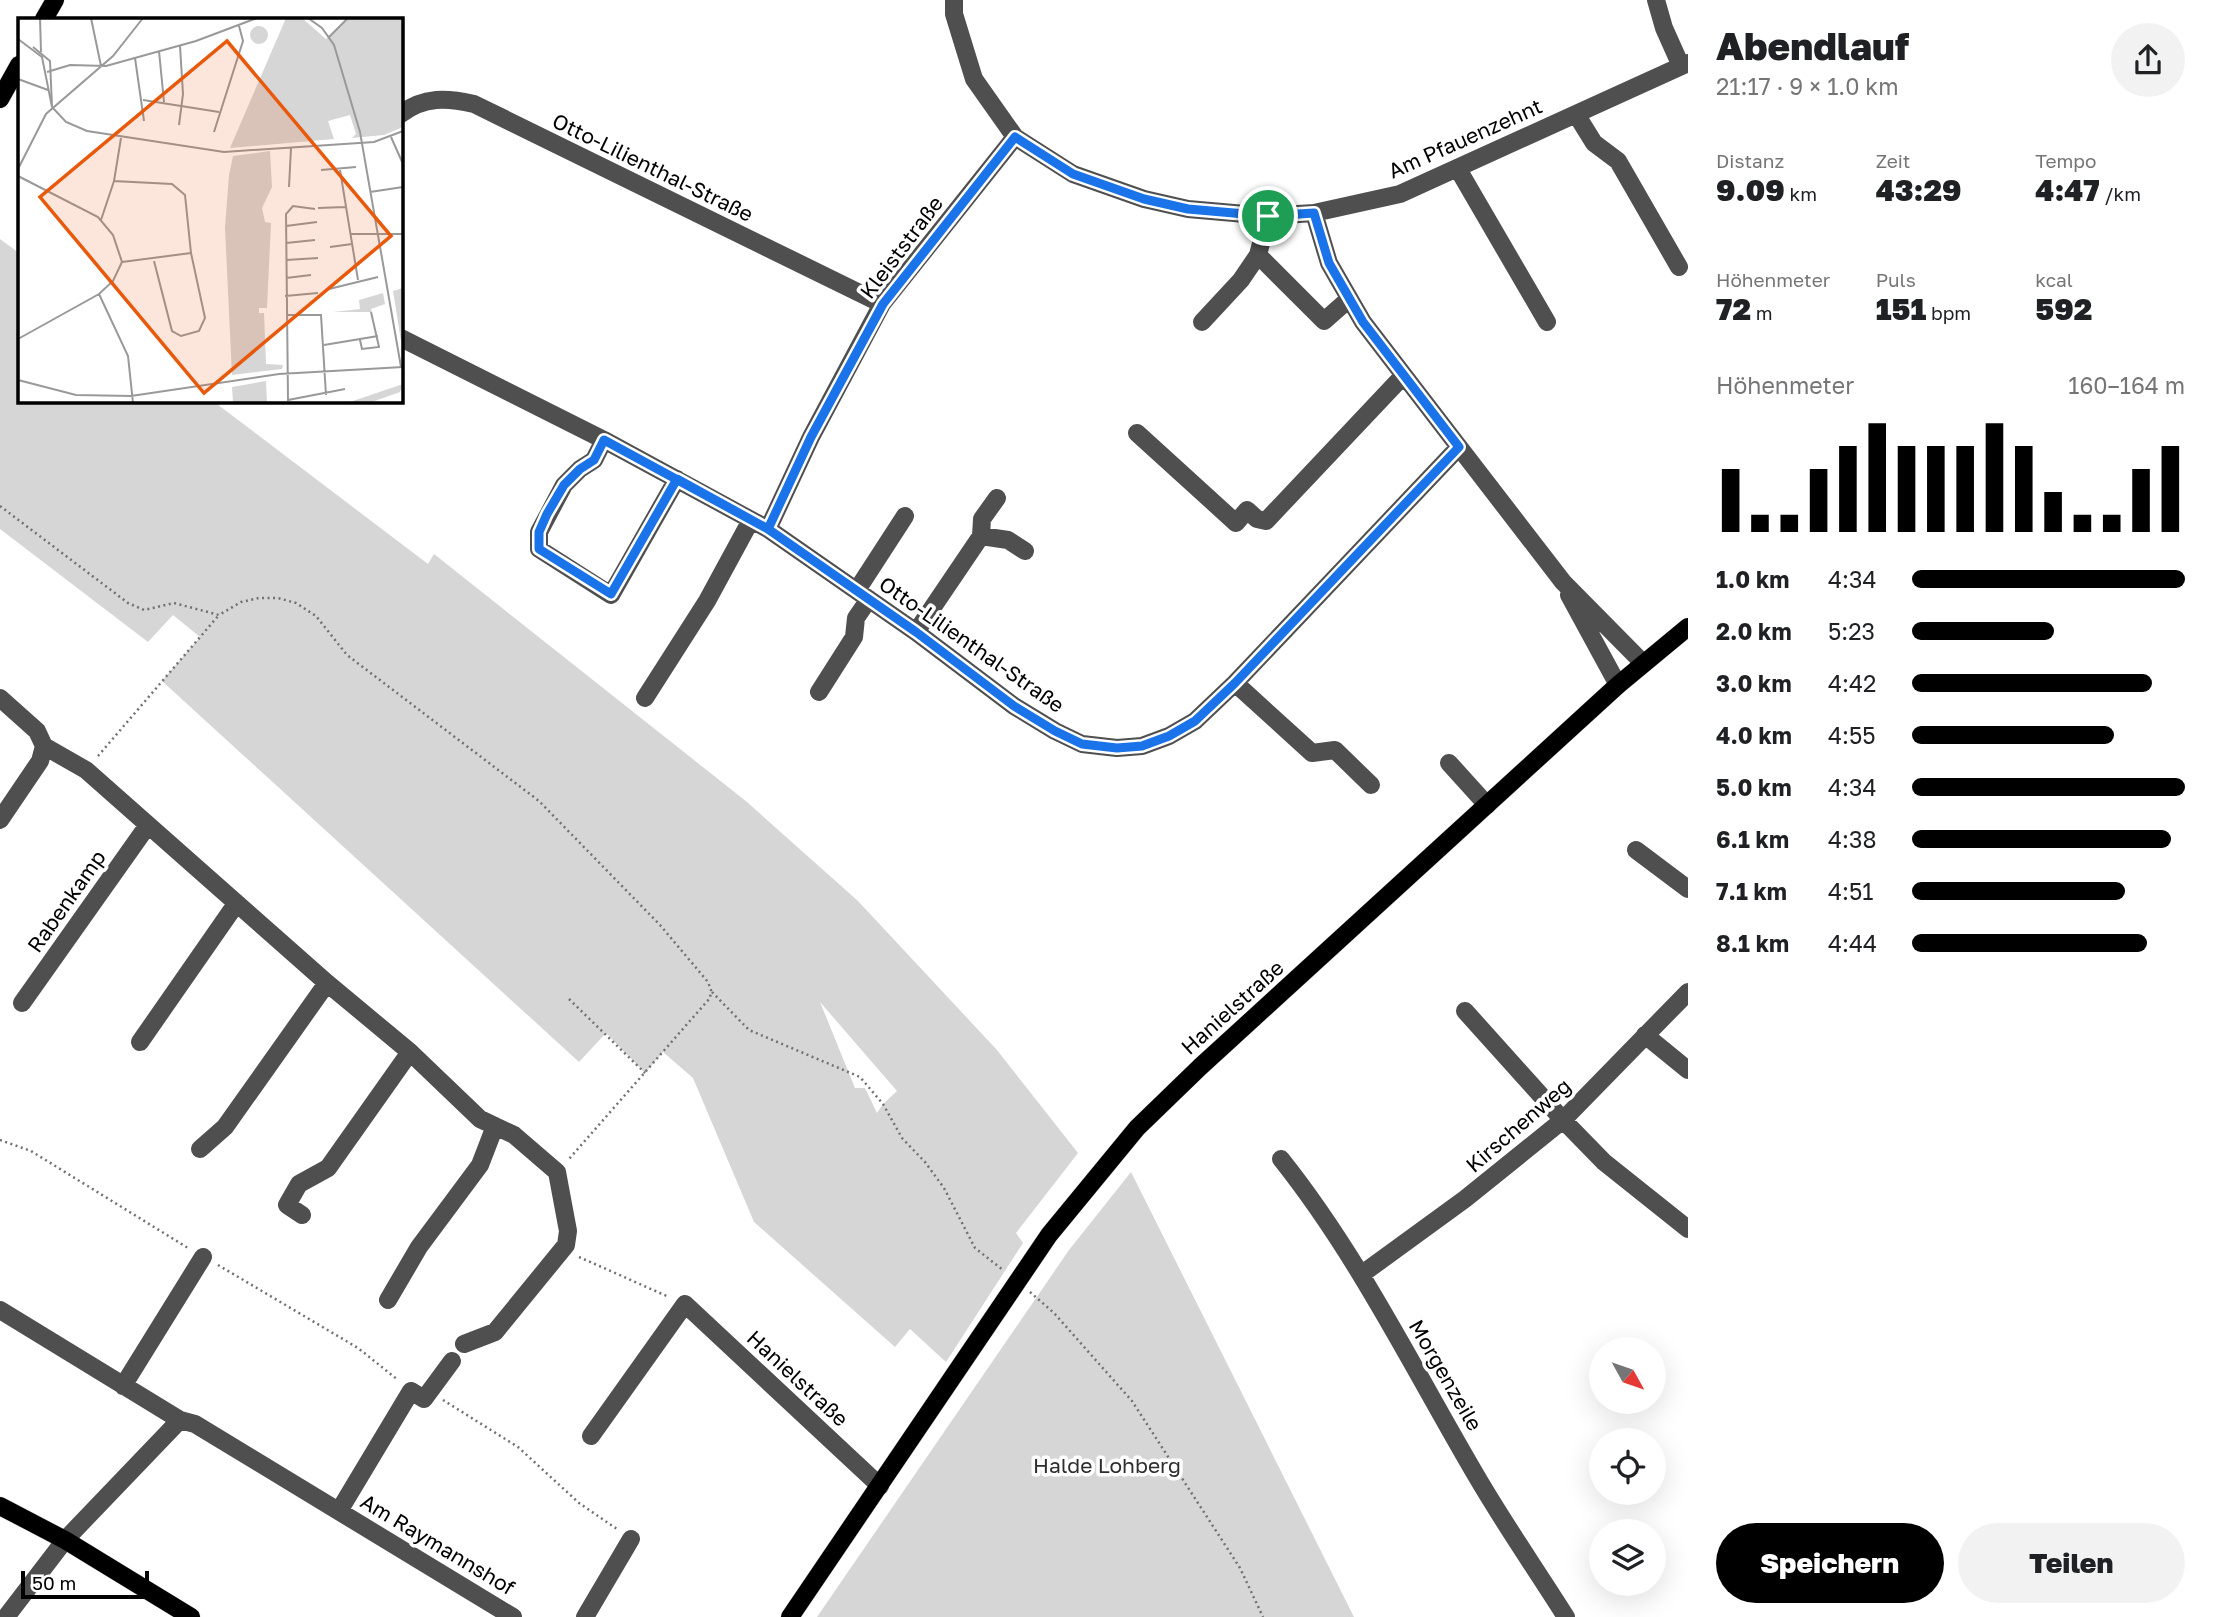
<!DOCTYPE html>
<html lang="de">
<meta charset="utf-8">
<style>
:root{--surface:#fff;--page:#f2f2f2;--text:#202124;--muted:#757577;--accent:#000}
body{margin:0;font-family:"Golos Text",sans-serif;background:var(--page);color:var(--text);height:100vh;display:flex;flex-direction:column;font-size:26px;white-space:nowrap}
*{box-sizing:border-box;margin:0}
p{font-size:23px;color:var(--muted)}
.icon{flex:none;width:38px;height:38px;fill:none;stroke:currentColor;stroke-width:2;stroke-linecap:round;stroke-linejoin:round}
.map{position:relative;flex:1;overflow:hidden}
.side{display:flex;flex-direction:column;background:var(--surface);width:525px}
.side>*{flex:none}
.needle{width:46px;rotate:130deg}
.tools{position:absolute;left:1589px;top:1337px;display:grid;gap:14px}
.tools a{display:grid;place-items:center;width:77px;height:77px;border-radius:50%;background:var(--surface);box-shadow:0 7px 28px #0002;font-size:35px}
.scale{position:absolute;left:21px;bottom:18px;width:128px;box-sizing:border-box;padding-left:7px;border:4px solid #000;border-top:0;font-size:19px;line-height:24px;white-space:nowrap;color:#000;-webkit-text-stroke:5px #fff;paint-order:stroke}
.pin{position:absolute;display:grid;place-items:center;width:60px;height:60px;color:#fff;margin:-30px;border:4px solid #fff;border-radius:50%;box-shadow:0 2px 7px #0007}
.round{display:grid;place-items:center;flex:none;width:74px;height:74px;border-radius:37px;background:var(--page)}
.headline{display:flex;align-items:center;justify-content:space-between;height:119px;padding:0 28px}
h1{font-size:38px;font-weight:800;line-height:52px}
.stats{display:grid;grid-template-columns:repeat(3,1fr);gap:10px;height:119px;padding:7px 28px}
.stats div{display:grid;align-content:center}
.stats b{font-size:30px;font-weight:800}
.stats small{font-size:19px;font-weight:400}
.stats p{font-size:19px}
.chart{height:196px;padding:14px 28px}
.chart p{display:flex;justify-content:space-between}
.chart svg{width:100%;height:126px;margin-top:7px;stroke:var(--accent);stroke-width:6}
.button{display:flex;gap:14px;margin-top:auto;padding:14px 28px}
.button a{flex:1;height:80px;border-radius:42px;background:var(--accent);color:#fff;font-size:28px;font-weight:800;line-height:80px;text-align:center}
.button a+a{background:var(--page);color:var(--text)}
ul{padding:0 28px;list-style:none;font-size:23px}
li{display:grid;grid-template-columns:112px 84px 1fr;align-items:center;height:52px}
li i{height:18px;border-radius:9px;background:var(--accent)}
main{display:flex;flex:1;min-height:0}
.map>svg:first-child{display:block}
</style>
<main>
<div class="map">
<svg width="1688" height="1617" viewBox="0 0 1688 1617">
<rect width="100%" height="100%" fill="#fff"/>
<path fill="#d6d6d6" fill-rule="evenodd" d="M 0,239 L 19,253 L 19,401 L 213,401 L 428,564 L 434,554 L 747,802 L 858,901 L 997,1050 L 1078,1153 L 1016,1233 L 1023,1243 L 946,1362 L 910,1329 L 895,1347 L 754,1222 L 693,1078 L 663,1052 L 645,1073 L 606,1033 L 579,1062 L 162,681 L 200,637 L 173,615 L 148,642 L 0,529 ZM 820,1002 L 897,1091 L 883,1104 L 877,1113 L 865,1088 L 855,1088 Z
M 1131,1172 L 1354,1617 L 817,1617 L 1069,1250 Z"/>
<g fill="none" stroke-linecap="round" stroke-linejoin="round">
<defs>
<path id="major" d="M 44,19 L 55,0
M 0,99 L 19,65
M 0,1506 L 65,1540 L 191,1617
M 790,1617 L 1049,1235 L 1137,1128 L 1200,1067 L 1618,685 L 1688,627"/>
</defs>
<use href="#major" stroke="#dbdbdb" stroke-width="19"/>
<path stroke="#717171" stroke-width="2.5" stroke-dasharray="2 3.5" stroke-linecap="butt" d="M 0,506 L 128,603 L 144,610 L 174,603 L 219,615 L 241,602 L 259,598 L 278,598 L 296,603 L 316,616 L 347,655 L 539,801 L 660,925 L 708,982 L 711,990 L 710,998 L 569,1159
M 98,756 L 219,615
M 712,992 L 749,1030 L 860,1077 L 883,1104 L 902,1138 L 925,1162 L 944,1188 L 975,1248 L 1003,1270
M 569,999 L 645,1073
M 0,1140 L 31,1151 L 188,1248
M 579,1257 L 669,1297
M 218,1265 L 358,1348 L 398,1380
M 1030,1292 L 1054,1313 L 1132,1401 L 1240,1568 L 1263,1617
M 443,1400 L 518,1447 L 579,1503 L 617,1529"/>
<path stroke="#4f4f4f" stroke-width="18" d="M 954,0 L 954,14 L 974,79 L 1015,137 L 1073,174 L 1144,199 L 1188,209 L 1268,216 L 1314,213 L 1400,194 L 1688,63
M 1656,0 L 1664,28 L 1681,66
M 401,114 C 424,96 448,98 474,104 L 882,304
M 1576,114 L 1594,143 L 1618,161 L 1679,267
M 1458,169 L 1547,322
M 1314,213 L 1329,263 L 1363,322 L 1459,447
M 1268,216 L 1258,255 L 1324,321 L 1349,299
M 1202,322 L 1241,280 L 1258,255
M 401,338 L 604,440 L 768,529 L 916,632 L 1014,706 L 1055,731 L 1082,744 L 1117,748 L 1142,746 L 1169,736 L 1195,721 L 1235,683 L 1459,447 L 1563,582 L 1643,663
M 1137,433 L 1236,523 L 1247,510 L 1257,519 L 1266,521 L 1403,376
M 604,440 L 594,460 L 580,469 L 564,485 L 539,532 L 539,549 L 611,595 L 677,479
M 768,529 L 811,437 L 882,304 L 1015,137
M 981,536 L 982,519 L 997,498
M 857,590 L 905,516
M 1569,595 L 1618,685
M 916,632 L 981,536 L 1008,540 L 1025,551
M 1235,683 L 1312,753 L 1335,750 L 1371,785
M 819,692 L 854,637 L 856,618 L 869,599
M 0,698 L 37,731 L 44,746 L 86,770 L 327,983 L 410,1052 L 480,1119 L 514,1135 L 557,1172 L 568,1231 L 566,1245 L 495,1332 L 464,1344
M 645,698 L 707,601 L 751,520
M 1449,763 L 1487,805
M 0,820 L 40,761 L 44,746
M 1636,850 L 1688,889
M 22,1003 L 148,825
M 1465,1011 L 1563,1120 L 1604,1162 L 1688,1229
M 1645,1035 L 1688,1070
M 140,1042 L 236,904
M 200,1149 L 225,1127 L 327,983
M 1281,1159 C 1359,1257 1414,1370 1477,1477 C 1505,1525 1537,1571 1566,1617
M 302,1215 L 287,1205 L 299,1184 L 328,1168 L 410,1052
M 1362,1274 L 1465,1199 L 1563,1120 L 1688,992
M 388,1300 L 419,1247 L 480,1165 L 495,1126
M 0,1310 L 180,1420 L 195,1424 L 513,1617
M 123,1386 L 203,1257
M 591,1436 L 685,1304 L 880,1486
M 339,1511 L 411,1391 L 424,1399 L 452,1361
M 6,1617 L 65,1540 L 180,1420
M 585,1617 L 631,1539"/>
<use href="#major" stroke="#000" stroke-width="18"/>
</g>
<g fill="none" stroke-linecap="round" stroke-linejoin="round">
<defs>
<path id="route" d="M 1268,216 L 1188,209 L 1144,199 L 1073,174 L 1015,137 L 883,304 L 811,437 L 768,529 L 604,440 L 594,460 L 580,469 L 564,485 L 547,514 L 539,532 L 539,549 L 611,594 L 677,479 L 768,529 L 916,632 L 1014,706 L 1055,731 L 1082,744 L 1117,748 L 1142,746 L 1169,736 L 1195,721 L 1235,683 L 1459,447 L 1363,322 L 1329,263 L 1314,213 L 1268,216"/>
</defs>
<use href="#route" stroke="#fff" stroke-width="14"/>
<use href="#route" stroke="#1a73e8" stroke-width="9"/>
</g>
<g text-anchor="middle" dominant-baseline="central" stroke-width="7" stroke-linejoin="round" paint-order="stroke">
<g font-size="21" fill="#000" stroke="#fff">
<text transform="translate(1465 138) rotate(-24)">Am Pfauenzehnt</text>
<text transform="translate(653 167) rotate(26)">Otto-Lilienthal-Straße</text>
<text transform="translate(901 247) rotate(-53)">Kleiststraße</text>
<text transform="translate(972 644) rotate(35)">Otto-Lilienthal-Straße</text>
<text transform="translate(66 901) rotate(-55)">Rabenkamp</text>
<text transform="translate(1232 1007) rotate(-42)">Hanielstraße</text>
<text transform="translate(1518 1125) rotate(-41)">Kirschenweg</text>
<text transform="translate(1446 1375) rotate(60)">Morgenzeile</text>
<text transform="translate(798 1378) rotate(43)">Hanielstraße</text>
<text transform="translate(438 1544) rotate(31)">Am Raymannshof</text>
</g>
<g font-size="21" fill="#2d2d2d" stroke="#fff">
<text x="1107" y="1465">Halde Lohberg</text>
</g>
</g>
<g transform="translate(18 18)">
<rect width="385" height="385" fill="#fff"/>
<path d="M 268,0 L 284,0 L 308,21 L 331,0 L 385,0 L 385,109 L 366,117 L 334,120 L 338,116 L 332,97 L 310,103 L 316,121 L 212,130 ZM232 17a9 9 0 1 1 18 0a9 9 0 1 1-18 0ZM 252,133 L 254,169 L 244,190 L 247,204 L 253,205 L 249,290 L 241,290 L 241,295 L 246,295 L 248,346 L 265,347 L 264,351 L 214,357 L 207,210 L 211,157 L 215,138 ZM 385,270 L 385,323 L 383,323 L 375,273 ZM 365,275 L 367,286 L 353,291 L 354,294 L 315,294 L 342,291 L 341,282 ZM 248,363 L 249,385 L 215,385 L 214,369 ZM 385,366 L 382,374 L 351,385 L 329,385 Z" fill="#d6d6d6"/>
<path fill="none" stroke="#999" stroke-width="2" d="M 22,0 L 23,34M 73,0 L 83,48M 290,0 L 304,10 L 316,27 L 342,114 L 383,349M 311,19 L 330,0M 0,21 L 24,39 L 34,89M 15,29 L 32,43 L 34,88M 141,33 L 146,84M 117,40 L 126,103M 29,54 L 52,47 L 88,48 L 178,23 L 239,0M 0,61 L 30,72M 125,82 L 201,94M 34,89 L 48,104 L 69,113 L 206,134 L 356,124 L 385,113M 161,107 L 165,76 L 162,28M 196,114 L 225,23 L 221,8M 373,119 L 385,146M 103,120 L 96,163 L 154,166 L 167,177 L 173,235 L 187,300 L 181,313 L 163,318 L 154,313 L 136,243M 0,151 L 28,96 L 95,38 L 125,0M 303,152 L 338,149M 322,152 L 340,262M 0,158 L 80,199 L 95,217 L 104,244 L 95,263 L 81,276 L 0,321M 271,169 L 273,130M 352,174 L 385,169M 300,190 L 328,189M 297,191 L 275,188 L 268,196 L 270,382 L 327,371M 83,202 L 96,163M 268,208 L 299,204M 333,216 L 385,216M 268,225 L 297,222M 312,229 L 334,226M 268,242 L 300,240M 104,244 L 173,235M 268,260 L 293,257M 311,271 L 360,259M 81,276 L 110,338 L 115,385M 267,278 L 300,275M 268,297 L 303,297 L 308,377M 342,322 L 344,331 L 361,329 L 353,294M 306,327 L 360,318M 0,362 L 58,377 L 113,378 L 261,356 L 385,349"/>
<path fill="#e8590c" fill-opacity="0.15" stroke="#e8590c" stroke-width="3.5" d="M 209,23 L 373,218 L 186,375 L 22,179 Z"/>
<rect width="385" height="385" fill="none" stroke="#000" stroke-width="3.5"/>
</g>
</svg>
<div class="tools">
<a><svg class="needle" viewBox="-14 -14 28 28"><path d="M0-13l5 13h-10z" fill="#e53935"/><path d="M0 13l5-13h-10z" fill="#757577"/></svg></a>
<a><svg class="icon" aria-label="locate" viewBox="0 0 24 24"><circle cx="12" cy="12" r="6"/><path d="M12 2v4M12 18v4M2 12h4M18 12h4"/></svg></a>
<a><svg class="icon" aria-label="layers" viewBox="0 0 24 24"><path d="M12 4l9 5-9 5-9-5zM3 14l9 5 9-5"/></svg></a>
</div>
<div class="scale">50 m</div>
<div class="pin" style="left:1268px;top:216px;background:#1e9e55"><svg class="icon" aria-label="arrive" viewBox="0 0 24 24"><path d="M6 21V4h12l-3 4 3 4H6"/></svg></div>
</div>
<section class="side">
<div class="headline"><div><h1>Abendlauf</h1><p>21:17 · 9 × 1.0 km</p></div><a class="round"><svg class="icon" aria-label="share" viewBox="0 0 24 24"><path d="M12 15V3M7 8l5-5 5 5M5 13v7h14v-7"/></svg></a></div>
<div class="stats">
<div><p>Distanz</p><b>9.09<small> km</small></b></div>
<div><p>Zeit</p><b>43:29</b></div>
<div><p>Tempo</p><b>4:47<small> /km</small></b></div>
</div>
<div class="stats">
<div><p>Höhenmeter</p><b>72<small> m</small></b></div>
<div><p>Puls</p><b>151<small> bpm</small></b></div>
<div><p>kcal</p><b>592</b></div>
</div>
<div class="chart"><p><span>Höhenmeter</span>160–164 m</p>
<svg viewBox="0 0 160 44" preserveAspectRatio="none"><path d="M5 44V22M15 44V38M25 44V38M35 44V22M45 44V14M55 44V6M65 44V14M75 44V14M85 44V14M95 44V6M105 44V14M115 44V30M125 44V38M135 44V38M145 44V22M155 44V14"/></svg>
</div>
<ul>
<li><b>1.0 km</b>4:34<i style="width:100%"></i></li>
<li><b>2.0 km</b>5:23<i style="width:52%"></i></li>
<li><b>3.0 km</b>4:42<i style="width:88%"></i></li>
<li><b>4.0 km</b>4:55<i style="width:74%"></i></li>
<li><b>5.0 km</b>4:34<i style="width:100%"></i></li>
<li><b>6.1 km</b>4:38<i style="width:95%"></i></li>
<li><b>7.1 km</b>4:51<i style="width:78%"></i></li>
<li><b>8.1 km</b>4:44<i style="width:86%"></i></li>
</ul>
<div class="button"><a>Speichern</a><a>Teilen</a></div>
</section>
</main>
